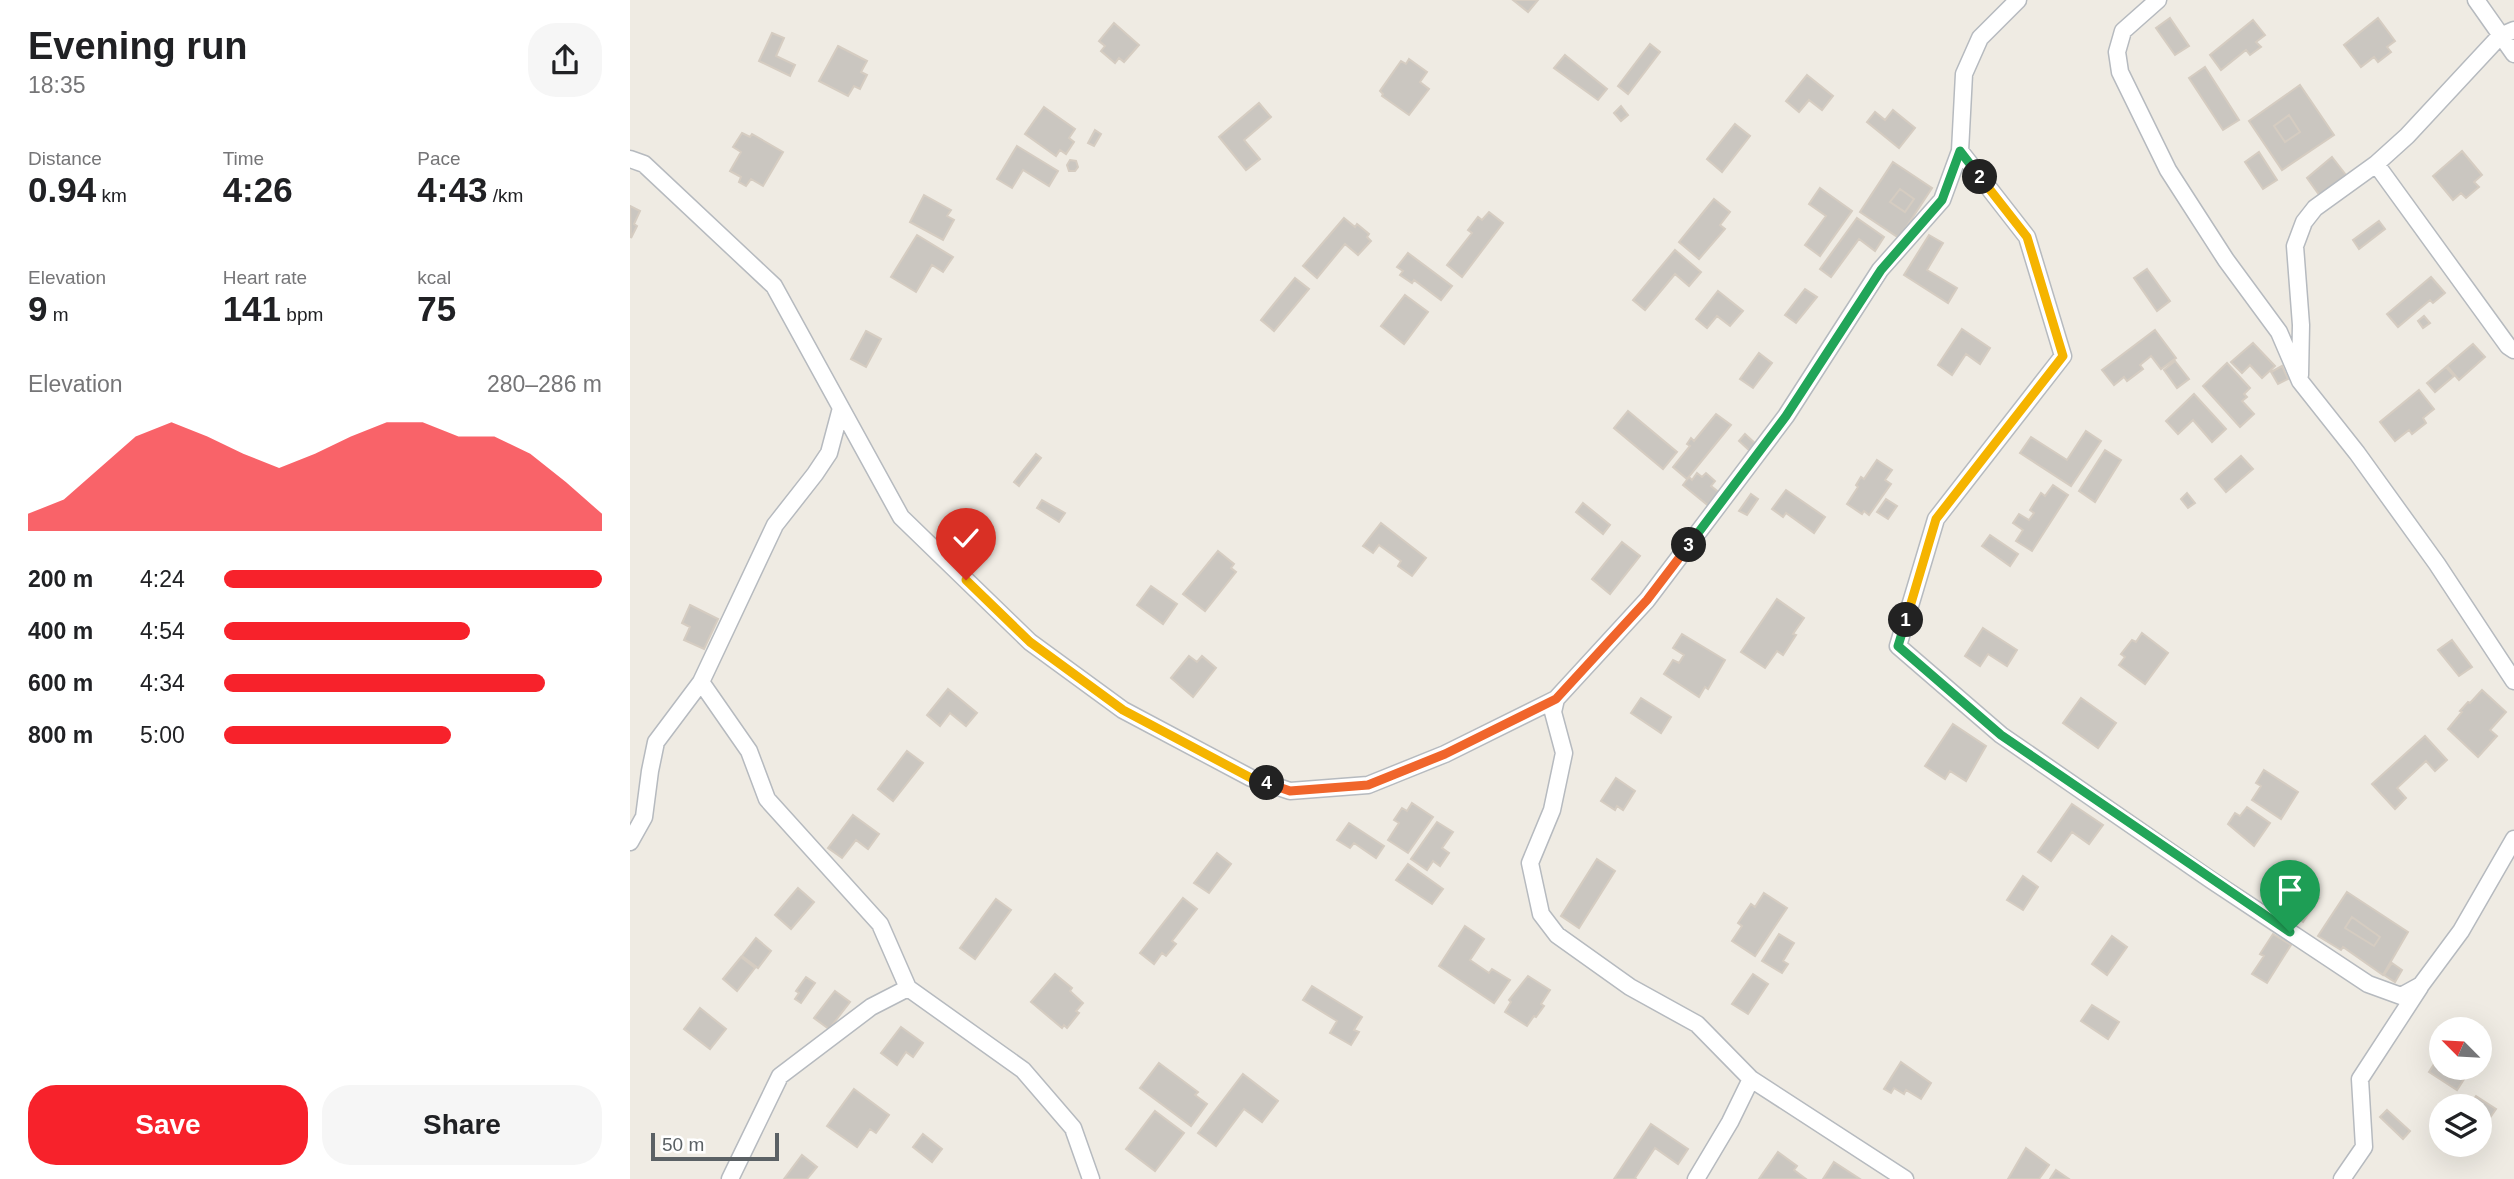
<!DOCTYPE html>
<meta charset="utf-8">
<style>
:root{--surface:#fff;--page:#f6f6f6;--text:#202124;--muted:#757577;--accent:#f7222b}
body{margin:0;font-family:Helvetica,sans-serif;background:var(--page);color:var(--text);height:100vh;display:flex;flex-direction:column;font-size:26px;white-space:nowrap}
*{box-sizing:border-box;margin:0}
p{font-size:23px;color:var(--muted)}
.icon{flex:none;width:38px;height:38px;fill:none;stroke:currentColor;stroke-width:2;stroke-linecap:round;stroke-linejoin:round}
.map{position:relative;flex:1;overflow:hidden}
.sheet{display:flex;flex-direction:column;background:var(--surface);width:630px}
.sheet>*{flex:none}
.needle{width:46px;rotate:294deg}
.controls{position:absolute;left:1799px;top:1017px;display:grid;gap:14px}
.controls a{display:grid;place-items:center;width:63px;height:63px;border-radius:50%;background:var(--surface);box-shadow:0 7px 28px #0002;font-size:35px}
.scale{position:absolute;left:21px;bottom:18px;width:128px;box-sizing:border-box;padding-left:7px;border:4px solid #5b6165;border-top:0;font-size:19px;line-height:24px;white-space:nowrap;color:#5b6165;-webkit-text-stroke:5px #fff;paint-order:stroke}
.pin{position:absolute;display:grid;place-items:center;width:60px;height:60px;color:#fff;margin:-72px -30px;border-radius:50% 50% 50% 0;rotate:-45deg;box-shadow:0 0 7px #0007}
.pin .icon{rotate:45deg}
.km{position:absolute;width:35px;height:35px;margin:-18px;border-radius:50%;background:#222;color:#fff;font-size:19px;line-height:35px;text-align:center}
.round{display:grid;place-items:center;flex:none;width:74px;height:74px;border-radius:28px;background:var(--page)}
.headline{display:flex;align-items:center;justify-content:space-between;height:119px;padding:0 28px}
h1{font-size:38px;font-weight:700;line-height:52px}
.metrics{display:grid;grid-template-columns:repeat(3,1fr);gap:10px;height:119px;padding:7px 28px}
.metrics div{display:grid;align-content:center}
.metrics b{font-size:35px;font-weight:700}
.metrics small{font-size:19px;font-weight:400}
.metrics p{font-size:19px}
.chart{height:196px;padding:14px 28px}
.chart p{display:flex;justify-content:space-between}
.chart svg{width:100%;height:126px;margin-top:7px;fill:var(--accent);opacity:.7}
.button{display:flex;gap:14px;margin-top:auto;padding:14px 28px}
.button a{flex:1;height:80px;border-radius:28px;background:var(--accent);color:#fff;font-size:28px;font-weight:700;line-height:80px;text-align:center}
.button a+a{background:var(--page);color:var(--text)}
ul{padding:0 28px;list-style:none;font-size:23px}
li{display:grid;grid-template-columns:112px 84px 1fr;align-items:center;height:52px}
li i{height:18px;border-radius:9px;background:var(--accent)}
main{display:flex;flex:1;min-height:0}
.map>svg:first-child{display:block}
</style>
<main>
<section class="sheet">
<div class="headline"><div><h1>Evening run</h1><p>18:35</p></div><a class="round"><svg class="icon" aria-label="share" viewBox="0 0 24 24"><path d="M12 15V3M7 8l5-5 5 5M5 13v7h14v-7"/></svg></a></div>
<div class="metrics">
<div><p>Distance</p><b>0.94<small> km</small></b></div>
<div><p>Time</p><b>4:26</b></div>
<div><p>Pace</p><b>4:43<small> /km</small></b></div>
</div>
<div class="metrics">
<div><p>Elevation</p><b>9<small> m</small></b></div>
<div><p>Heart rate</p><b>141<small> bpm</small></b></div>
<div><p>kcal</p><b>75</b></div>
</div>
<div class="chart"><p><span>Elevation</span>280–286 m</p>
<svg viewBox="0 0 160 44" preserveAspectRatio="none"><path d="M0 44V38L10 33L20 22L30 11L40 6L50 11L60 17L70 22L80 17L90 11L100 6L110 6L120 11L130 11L140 17L150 27L160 38V44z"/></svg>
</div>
<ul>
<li><b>200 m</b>4:24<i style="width:100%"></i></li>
<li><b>400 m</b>4:54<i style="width:65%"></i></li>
<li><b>600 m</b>4:34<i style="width:85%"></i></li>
<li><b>800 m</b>5:00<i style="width:60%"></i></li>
</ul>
<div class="button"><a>Save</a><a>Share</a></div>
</section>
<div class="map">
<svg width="1884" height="1179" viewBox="0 0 1884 1179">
<rect width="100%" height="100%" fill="#efebe3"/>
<path fill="#cac6c0" stroke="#d5ccc1" stroke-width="2" fill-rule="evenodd" d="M 883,0 L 908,0 L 898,12 Z
M 1540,18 L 1559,46 L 1545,55 L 1526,28 Z
M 1748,18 L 1765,41 L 1757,47 L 1761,52 L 1748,62 L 1744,57 L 1731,67 L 1714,45 Z
M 1623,20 L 1635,35 L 1626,42 L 1631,47 L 1620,55 L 1616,50 L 1591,70 L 1580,55 Z
M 484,23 L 509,45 L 494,62 L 489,58 L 485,63 L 471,51 L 475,46 L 469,41 Z
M 142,33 L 154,38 L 146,56 L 165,65 L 160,76 L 129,61 Z
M 1020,44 L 1030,52 L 998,94 L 988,86 Z
M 208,46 L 237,61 L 231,72 L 237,75 L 230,89 L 224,86 L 218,96 L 189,81 Z
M 935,55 L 977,89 L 968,100 L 924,68 Z
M 779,59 L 797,72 L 790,82 L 799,89 L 779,115 L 752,96 L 753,94 L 750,91 L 771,61 L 776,64 Z
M 1575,67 L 1609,120 L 1593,130 L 1559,78 Z
M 1177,75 L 1203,96 L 1192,110 L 1179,100 L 1169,112 L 1156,101 Z
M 1670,85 L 1704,135 L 1652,170 L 1619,121 ZM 1659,115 L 1670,132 L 1655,142 L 1644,126 Z
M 629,103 L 641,117 L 614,140 L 630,159 L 616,170 L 589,137 Z
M 991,106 L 998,115 L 991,121 L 984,113 Z
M 414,107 L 445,129 L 439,138 L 444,142 L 436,154 L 430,150 L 426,156 L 395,134 Z
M 1263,110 L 1285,128 L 1269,148 L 1237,122 L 1245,112 L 1255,120 Z
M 1659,115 L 1670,132 L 1655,142 L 1644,126 Z
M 1105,124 L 1120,136 L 1092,172 L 1077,159 Z
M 465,130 L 471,134 L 464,146 L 458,143 Z
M 112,133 L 120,137 L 122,134 L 153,152 L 133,186 L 121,179 L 116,186 L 109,182 L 111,177 L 100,171 L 111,152 L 103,147 Z
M 387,146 L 428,171 L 419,186 L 393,170 L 382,188 L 367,179 Z
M 1832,151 L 1852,175 L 1844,182 L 1849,187 L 1836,198 L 1831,193 L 1823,200 L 1803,176 Z
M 1629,152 L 1647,180 L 1633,189 L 1615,162 Z
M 1702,157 L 1716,175 L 1690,196 L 1677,178 Z
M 440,160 L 446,161 L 448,167 L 445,171 L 439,171 L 437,165 Z
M 1263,162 L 1302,188 L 1269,238 L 1230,212 ZM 1270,189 L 1284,199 L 1275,212 L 1260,202 Z
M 1190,188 L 1222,211 L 1190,256 L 1175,245 L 1196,216 L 1179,204 Z
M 1270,189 L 1284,199 L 1275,212 L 1260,202 Z
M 294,195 L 321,210 L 317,216 L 324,220 L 313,240 L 280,222 Z
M 1084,199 L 1100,212 L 1090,225 L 1095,229 L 1069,259 L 1049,242 Z
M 0,206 L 10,211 L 4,224 L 7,226 L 1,238 Z
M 859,212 L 873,223 L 832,277 L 817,265 L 842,233 L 838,230 L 848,217 L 852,220 Z
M 714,218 L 725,227 L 727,224 L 739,234 L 737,237 L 741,241 L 728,255 L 715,244 L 687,278 L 673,266 Z
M 1227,218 L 1254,237 L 1245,251 L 1229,239 L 1201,277 L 1190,269 Z
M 1749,221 L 1755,229 L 1729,249 L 1723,240 Z
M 287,235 L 323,257 L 313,272 L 302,265 L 286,292 L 261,277 Z
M 1299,235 L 1313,243 L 1297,270 L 1327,288 L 1318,303 L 1274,275 Z
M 1045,250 L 1071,272 L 1059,286 L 1045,274 L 1015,310 L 1003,300 Z
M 778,253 L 822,286 L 811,300 L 784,280 L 782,283 L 770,275 L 773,271 L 767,267 Z
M 1517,269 L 1540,301 L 1527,311 L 1504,278 Z
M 1801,277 L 1815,293 L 1803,303 L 1800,300 L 1768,327 L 1757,314 Z
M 665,278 L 679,289 L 644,331 L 631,320 Z
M 1175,289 L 1187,297 L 1166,323 L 1155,315 Z
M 1088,291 L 1113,311 L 1100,326 L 1087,316 L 1077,328 L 1066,319 Z
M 775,295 L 798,312 L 774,344 L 751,326 Z
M 1794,316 L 1800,323 L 1793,328 L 1788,321 Z
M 1332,329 L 1360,348 L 1350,364 L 1336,354 L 1322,375 L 1308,365 Z
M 1525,330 L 1546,358 L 1531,369 L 1521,356 L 1510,365 L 1513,369 L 1497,381 L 1494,377 L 1484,385 L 1472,370 Z
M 236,331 L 251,339 L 236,367 L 221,359 Z
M 1623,343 L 1645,366 L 1632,378 L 1620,365 L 1612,373 L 1601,362 Z
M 1843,344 L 1855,357 L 1829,380 L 1817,366 Z
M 1129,353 L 1142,363 L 1123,388 L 1110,379 Z
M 1545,361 L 1559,379 L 1547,388 L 1534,370 Z
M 1597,363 L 1620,388 L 1614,394 L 1617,397 L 1612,401 L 1624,414 L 1610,427 L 1573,386 Z
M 1652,366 L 1658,379 L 1648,384 L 1641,372 Z
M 1816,367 L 1824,376 L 1805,392 L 1797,383 Z
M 1789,390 L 1804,409 L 1793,418 L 1796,423 L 1782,434 L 1779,430 L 1765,441 L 1750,422 Z
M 1564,394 L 1596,429 L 1582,442 L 1563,420 L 1548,434 L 1536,421 Z
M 998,411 L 1047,452 L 1033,469 L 984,428 Z
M 1086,414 L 1101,425 L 1057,479 L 1043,467 L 1060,446 L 1057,444 L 1061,438 L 1064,441 Z
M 1456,431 L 1471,441 L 1441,486 L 1390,453 L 1401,437 L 1437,460 Z
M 1115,434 L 1126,444 L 1120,451 L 1109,441 Z
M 1475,450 L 1491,460 L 1465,502 L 1449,491 Z
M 406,454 L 411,458 L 389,486 L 384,482 Z
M 1611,456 L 1623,469 L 1596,492 L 1585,479 Z
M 1247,460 L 1262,470 L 1255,480 L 1261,484 L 1239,515 L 1234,511 L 1232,514 L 1217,504 L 1228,487 L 1226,485 L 1231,477 L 1234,479 Z
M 1067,473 L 1072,477 L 1076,473 L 1085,481 L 1081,486 L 1091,494 L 1080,507 L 1053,485 L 1059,477 L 1062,480 Z
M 1423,485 L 1438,495 L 1402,551 L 1386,541 L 1393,530 L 1383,523 L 1389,514 L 1399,520 L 1404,513 L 1400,510 L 1411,493 L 1415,496 Z
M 1156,490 L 1195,517 L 1184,533 L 1156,513 L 1153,517 L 1142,509 Z
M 1557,493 L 1565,503 L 1558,508 L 1551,499 Z
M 1121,494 L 1128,499 L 1117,515 L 1109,511 Z
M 1256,499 L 1267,506 L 1258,519 L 1247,512 Z
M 412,500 L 435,513 L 429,522 L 407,508 Z
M 953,503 L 980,525 L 973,534 L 946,512 Z
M 751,523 L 796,558 L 782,576 L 768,566 L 771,561 L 749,545 L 743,553 L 733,546 Z
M 1360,535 L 1388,554 L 1380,566 L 1352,546 Z
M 992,542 L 1010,556 L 980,594 L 962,579 Z
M 588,551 L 604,564 L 601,568 L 606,572 L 575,611 L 553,594 Z
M 521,586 L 547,604 L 533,624 L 507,605 Z
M 1147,599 L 1174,618 L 1163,634 L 1166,635 L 1153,655 L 1147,651 L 1135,668 L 1111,652 Z
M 60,605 L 88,619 L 74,649 L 54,640 L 60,627 L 52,623 Z
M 1353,628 L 1387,650 L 1377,666 L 1358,654 L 1350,666 L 1335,656 Z
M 1512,633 L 1538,653 L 1515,684 L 1489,665 L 1495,657 L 1491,654 L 1502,640 L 1506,642 Z
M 1052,634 L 1095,660 L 1078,689 L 1075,687 L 1069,697 L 1034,674 L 1043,660 L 1049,663 L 1054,655 L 1043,648 Z
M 1822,640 L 1842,667 L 1829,676 L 1808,650 Z
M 559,656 L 567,662 L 572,656 L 586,668 L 563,697 L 541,678 Z
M 318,689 L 347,713 L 336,726 L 320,713 L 310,726 L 297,715 Z
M 1852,690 L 1876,712 L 1860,730 L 1867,736 L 1848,757 L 1818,729 L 1832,712 L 1830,711 L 1838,702 L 1840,703 Z
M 1011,698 L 1041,717 L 1031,733 L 1001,713 Z
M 1451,698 L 1486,723 L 1468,748 L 1433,723 Z
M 1323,724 L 1356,746 L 1336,781 L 1320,771 L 1315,779 L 1295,766 Z
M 1795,736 L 1817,760 L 1805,771 L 1796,761 L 1767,788 L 1776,798 L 1765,809 L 1742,784 Z
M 277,751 L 293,763 L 263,801 L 248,789 Z
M 1634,770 L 1668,792 L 1651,819 L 1622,800 L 1631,786 L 1626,783 Z
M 986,778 L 1005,791 L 993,810 L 987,806 L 985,810 L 971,801 Z
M 782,803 L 803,817 L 778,853 L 758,840 L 769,823 L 764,820 L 772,808 L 777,811 Z
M 1442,804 L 1473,825 L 1459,844 L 1442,832 L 1421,861 L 1408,852 Z
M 1617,807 L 1640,823 L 1624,846 L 1598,824 L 1605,813 L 1610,816 Z
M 223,815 L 249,834 L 238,849 L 226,840 L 212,858 L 198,848 Z
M 807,822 L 823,832 L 812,848 L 819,853 L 810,866 L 803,861 L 797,870 L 781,859 Z
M 719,823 L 754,846 L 746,858 L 724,843 L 720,848 L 707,840 Z
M 587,853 L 601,864 L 579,893 L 564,883 Z
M 967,859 L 985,871 L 949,928 L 931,916 Z
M 778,864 L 813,889 L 802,904 L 766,880 Z
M 1393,876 L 1408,887 L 1393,910 L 1377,900 Z
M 1673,887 L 1689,898 L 1673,922 L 1648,906 L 1659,889 L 1667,895 Z
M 168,888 L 184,902 L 161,929 L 145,915 Z
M 1717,892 L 1778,932 L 1753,975 L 1713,947 L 1711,950 L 1688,936 ZM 1722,917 L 1750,937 L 1744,946 L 1715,928 Z
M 1134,893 L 1157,908 L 1125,956 L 1102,941 L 1112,926 L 1108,923 L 1121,904 L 1125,907 Z
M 553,898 L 567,909 L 542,941 L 546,944 L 536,956 L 532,953 L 524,964 L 510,953 Z
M 366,899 L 381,910 L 345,959 L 330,948 Z
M 1722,917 L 1750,937 L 1744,946 L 1715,928 Z
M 835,926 L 854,939 L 840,960 L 859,973 L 862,969 L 880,980 L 864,1003 L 809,966 Z
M 1149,934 L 1164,943 L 1153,961 L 1158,964 L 1152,973 L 1132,961 Z
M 1643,934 L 1661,945 L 1637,983 L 1622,974 L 1634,956 L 1630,954 Z
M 1482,936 L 1497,947 L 1477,975 L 1462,964 Z
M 126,938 L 141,951 L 128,968 L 112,956 Z
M 111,957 L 125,968 L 107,991 L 93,979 Z
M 1762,963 L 1772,970 L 1765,982 L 1754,975 Z
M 425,974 L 442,988 L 440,991 L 453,1003 L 446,1011 L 449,1013 L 437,1028 L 434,1025 L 432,1028 L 401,1002 Z
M 1123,974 L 1138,984 L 1118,1014 L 1102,1004 Z
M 898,976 L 920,990 L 911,1004 L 914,1006 L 906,1017 L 904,1016 L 897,1026 L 875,1012 L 881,1002 L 879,1000 Z
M 176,977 L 185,983 L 171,1003 L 165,999 L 169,993 L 166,991 Z
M 682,986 L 732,1017 L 724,1030 L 729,1032 L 721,1045 L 700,1033 L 707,1021 L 673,1000 Z
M 205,991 L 220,1002 L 199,1029 L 184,1018 Z
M 1462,1005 L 1489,1022 L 1478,1039 L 1451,1021 Z
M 70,1008 L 96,1029 L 80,1049 L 54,1029 Z
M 271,1027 L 293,1043 L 283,1057 L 276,1052 L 267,1065 L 251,1053 Z
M 1808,1058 L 1811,1059 L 1811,1068 L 1824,1068 L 1836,1076 L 1827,1090 L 1799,1072 Z
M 1271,1062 L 1301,1083 L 1291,1099 L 1276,1090 L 1274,1094 L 1264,1088 L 1261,1093 L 1254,1089 Z
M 529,1063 L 568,1092 L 565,1095 L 577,1104 L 561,1126 L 510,1088 Z
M 613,1074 L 648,1101 L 632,1122 L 614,1109 L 586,1146 L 568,1133 Z
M 224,1089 L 259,1115 L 246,1133 L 240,1129 L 227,1147 L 197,1126 Z
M 1846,1096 L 1866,1109 L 1857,1122 L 1852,1119 L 1850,1122 L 1850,1106 L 1839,1106 Z
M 1757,1110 L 1780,1131 L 1773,1139 L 1750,1117 Z
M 525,1111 L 554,1133 L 525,1171 L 496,1149 Z
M 1021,1124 L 1058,1149 L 1048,1164 L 1025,1148 L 1005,1178 L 1006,1179 L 984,1179 Z
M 293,1134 L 312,1149 L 302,1162 L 283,1147 Z
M 1396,1148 L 1419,1165 L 1409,1179 L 1378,1179 Z
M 1148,1152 L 1167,1166 L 1164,1170 L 1176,1179 L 1129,1179 Z
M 172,1155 L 187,1167 L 177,1179 L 154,1179 Z
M 1204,1162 L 1230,1179 L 1193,1179 Z
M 1426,1170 L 1439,1179 L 1420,1179 Z"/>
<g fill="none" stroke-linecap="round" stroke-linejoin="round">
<defs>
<path id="street" d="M 1528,0 L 1493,31 L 1487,52 L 1490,72 L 1538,170 L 1596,260 L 1649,332 L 1670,381 L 1727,453 L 1807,564 L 1884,681
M 1846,0 L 1884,54
M 1330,151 L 1397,237 L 1433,356 L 1306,519 L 1268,646 L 1371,735 L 1581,880 L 1738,984 L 1771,996 L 1791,985 L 1831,931 L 1884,839
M 0,159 L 14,164 L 144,286 L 271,517 L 400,642 L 493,710 L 621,778 L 660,791 L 738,785 L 815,754 L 926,699 L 1017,600 L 1156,416 L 1250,270 L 1312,200 L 1330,151 L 1334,74 L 1350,38 L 1388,0
M 1746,164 L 1878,346 L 1884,350
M 1670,375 L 1671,325 L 1665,246 L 1674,222 L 1685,208 L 1746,164 L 1777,136 L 1870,36 L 1884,30
M 71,682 L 119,751 L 137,799 L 250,924 L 278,988 L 393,1070 L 443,1128 L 461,1179
M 926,699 L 923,712 L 934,753 L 922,810 L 900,863 L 911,914 L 927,935 L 1000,987 L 1067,1024 L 1121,1079 L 1275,1179
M 0,842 L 14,817 L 20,771 L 26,742 L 71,682 L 145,525 L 185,474 L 199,453 L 211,408
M 100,1179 L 150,1076 L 241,1007 L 278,988
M 1066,1179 L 1100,1122 L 1121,1079
M 1712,1179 L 1734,1147 L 1730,1079 L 1790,987"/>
</defs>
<use href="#street" stroke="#b6babf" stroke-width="19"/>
<use href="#street" stroke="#fff" stroke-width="16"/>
</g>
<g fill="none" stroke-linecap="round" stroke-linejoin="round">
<defs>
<path id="split-1" d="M 1276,620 L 1268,646 L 1371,735 L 1660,932"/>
<path id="split-2" d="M 1276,620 L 1306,519 L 1433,356 L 1397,237 L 1350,177"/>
<path id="split-3" d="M 1059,545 L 1156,416 L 1251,270 L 1312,200 L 1330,151 L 1350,177"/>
<path id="split-4" d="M 637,783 L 660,791 L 738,785 L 815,754 L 926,699 L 1017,600 L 1059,545"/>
<path id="split-5" d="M 336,580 L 400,642 L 493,710 L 621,778 L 637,783"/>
</defs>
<use href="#split-1" stroke="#fff" stroke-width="14"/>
<use href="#split-2" stroke="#fff" stroke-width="14"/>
<use href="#split-3" stroke="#fff" stroke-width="14"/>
<use href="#split-4" stroke="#fff" stroke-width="14"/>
<use href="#split-5" stroke="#fff" stroke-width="14"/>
<use href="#split-1" stroke="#22a559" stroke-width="9"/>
<use href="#split-2" stroke="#f5b400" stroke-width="9"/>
<use href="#split-3" stroke="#22a559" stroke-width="9"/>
<use href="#split-4" stroke="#f0652b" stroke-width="9"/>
<use href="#split-5" stroke="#f5b400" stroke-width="9"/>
</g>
</svg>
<div class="controls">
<a><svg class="needle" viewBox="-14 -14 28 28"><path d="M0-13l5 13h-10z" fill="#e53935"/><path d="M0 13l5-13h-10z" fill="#757577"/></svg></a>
<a><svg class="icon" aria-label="layers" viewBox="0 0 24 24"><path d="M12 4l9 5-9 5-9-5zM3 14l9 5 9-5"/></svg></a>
</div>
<div class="scale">50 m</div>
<div class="pin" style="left:1660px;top:932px;background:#1e9e55"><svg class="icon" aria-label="arrive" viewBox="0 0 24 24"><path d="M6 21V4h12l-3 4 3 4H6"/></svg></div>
<div class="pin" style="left:336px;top:580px;background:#d93025"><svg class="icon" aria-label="check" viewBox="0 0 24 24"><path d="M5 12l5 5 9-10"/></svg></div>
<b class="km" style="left:1276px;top:620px">1</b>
<b class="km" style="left:1350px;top:177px">2</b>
<b class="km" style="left:1059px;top:545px">3</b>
<b class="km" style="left:637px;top:783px">4</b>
</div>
</main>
